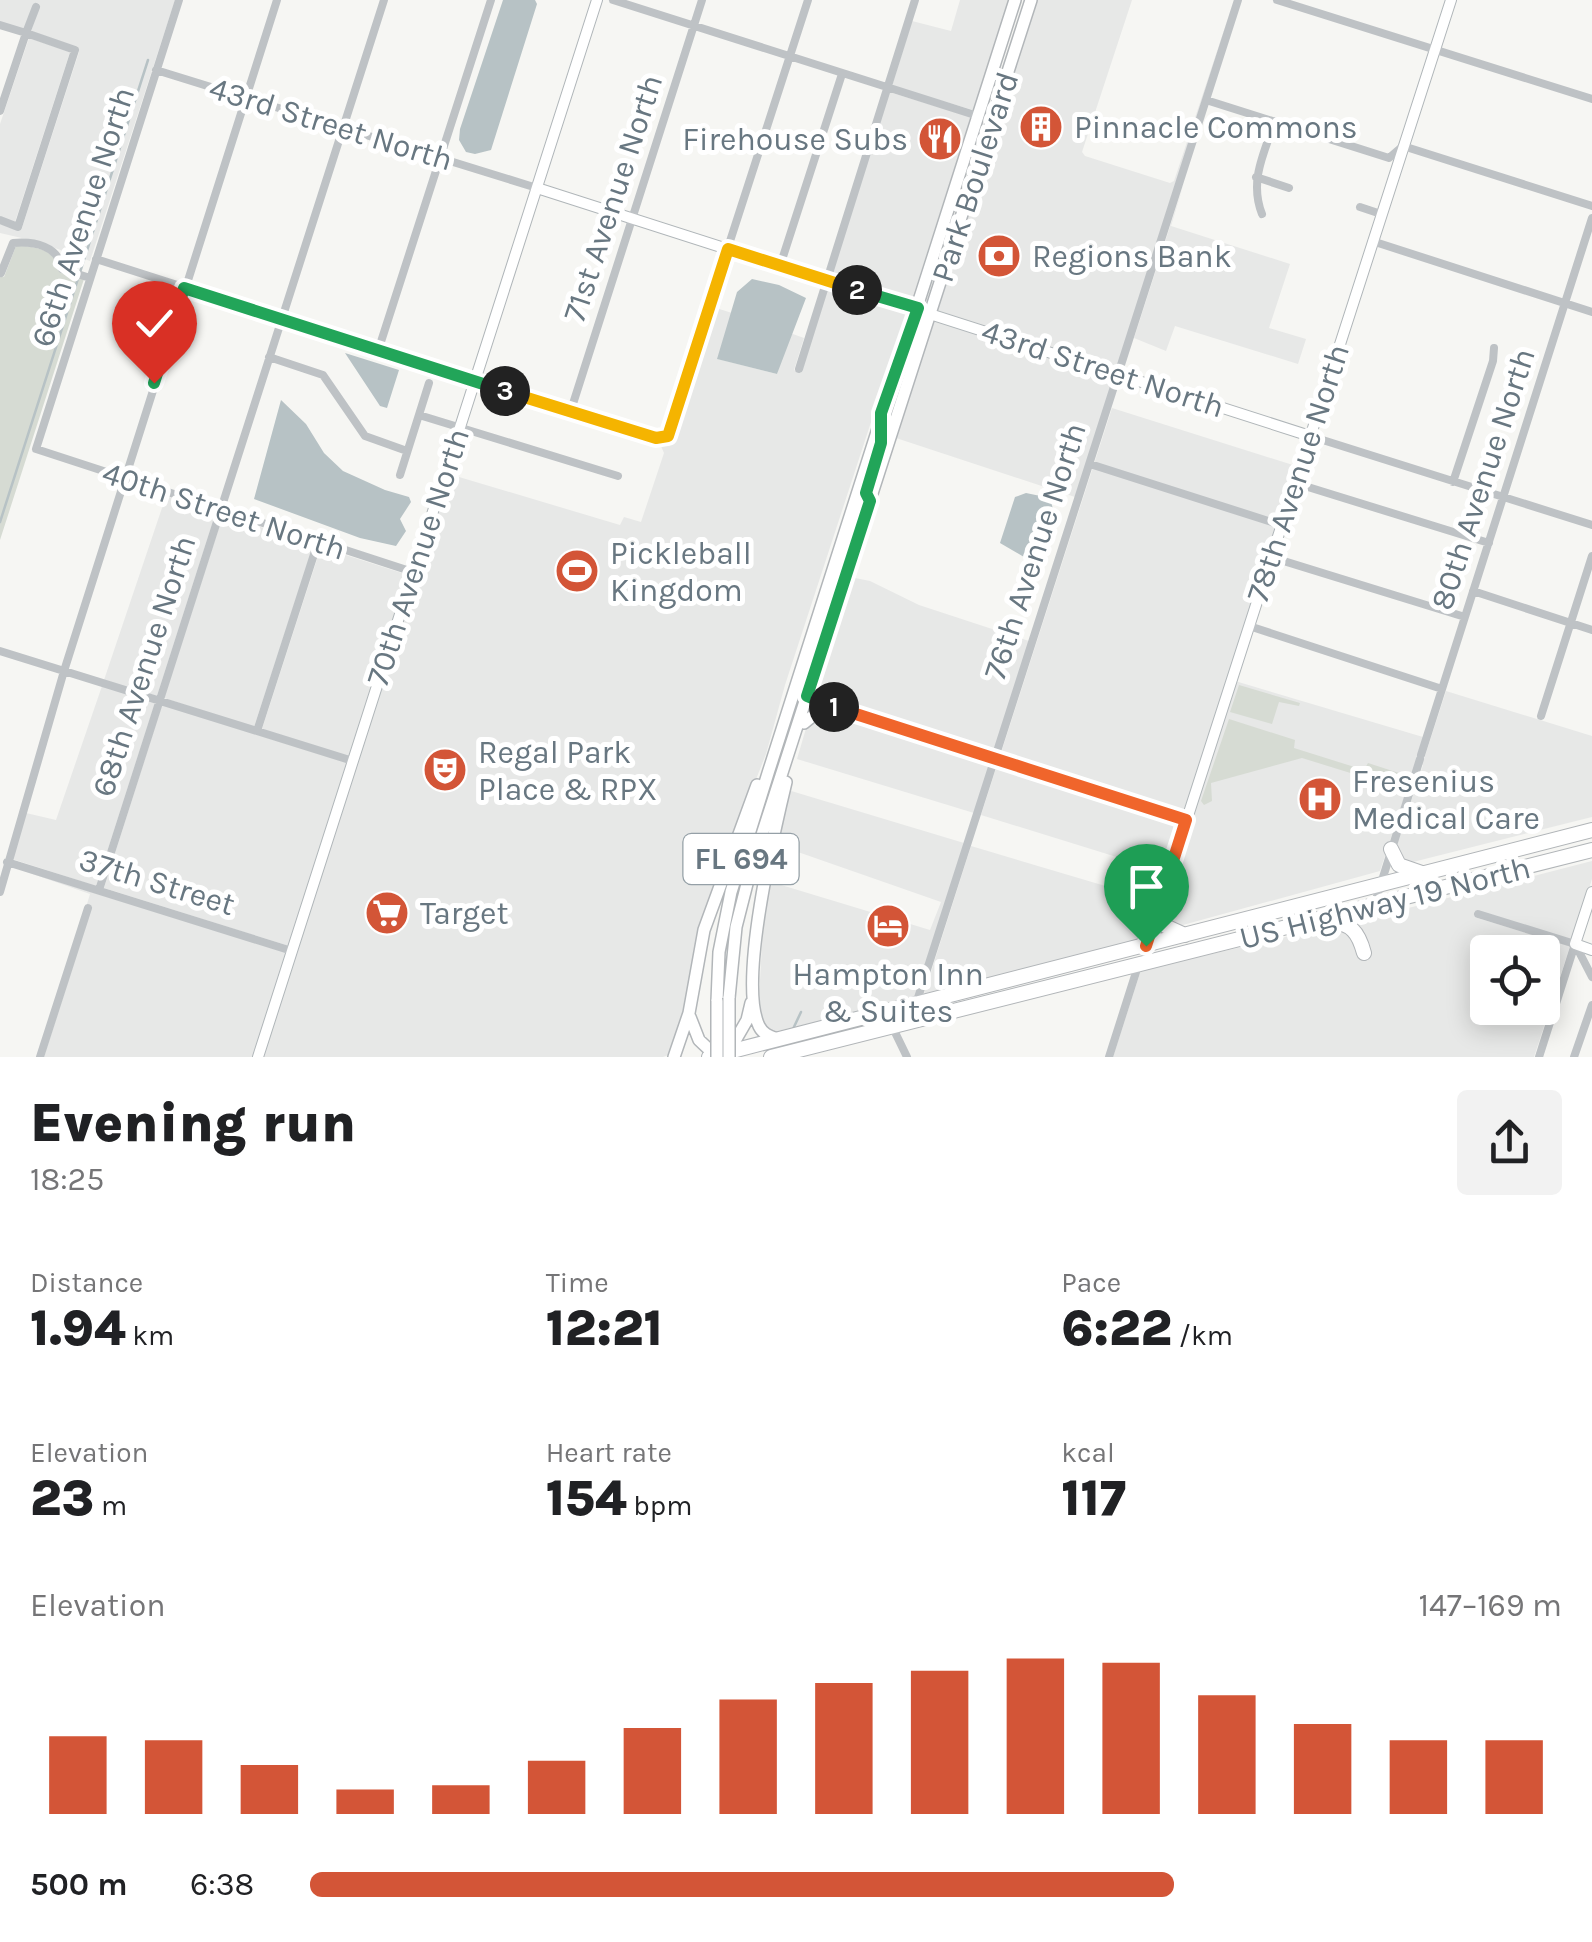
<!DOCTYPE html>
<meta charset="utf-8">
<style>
:root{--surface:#fff;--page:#f2f2f2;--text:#202124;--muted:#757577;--accent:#d35537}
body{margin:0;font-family:Karla,sans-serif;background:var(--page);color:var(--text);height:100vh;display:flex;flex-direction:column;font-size:38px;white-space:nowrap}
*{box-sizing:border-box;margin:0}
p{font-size:32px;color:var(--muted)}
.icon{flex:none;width:55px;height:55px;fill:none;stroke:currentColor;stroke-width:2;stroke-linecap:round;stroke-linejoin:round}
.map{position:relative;height:1057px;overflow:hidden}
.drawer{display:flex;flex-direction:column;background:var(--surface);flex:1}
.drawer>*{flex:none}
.fabs{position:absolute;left:1470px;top:935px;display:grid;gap:20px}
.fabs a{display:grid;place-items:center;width:90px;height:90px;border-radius:10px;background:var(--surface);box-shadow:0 5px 25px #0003;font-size:50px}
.pin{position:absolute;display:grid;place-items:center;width:85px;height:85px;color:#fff;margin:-102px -42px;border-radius:50% 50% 50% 0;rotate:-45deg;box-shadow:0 0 10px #0007}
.pin .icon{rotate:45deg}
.km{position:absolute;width:50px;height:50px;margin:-25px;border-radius:50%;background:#222;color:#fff;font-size:28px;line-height:50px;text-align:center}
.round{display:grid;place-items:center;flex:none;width:105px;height:105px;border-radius:10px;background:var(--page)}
.overview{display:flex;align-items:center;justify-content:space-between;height:170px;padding:0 30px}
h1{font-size:55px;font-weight:800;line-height:75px}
.stats{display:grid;grid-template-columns:repeat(3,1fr);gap:15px;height:170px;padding:10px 30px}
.stats div{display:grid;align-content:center}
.stats b{font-size:50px;font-weight:800}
.stats small{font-size:28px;font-weight:400}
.stats p{font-size:28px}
.chart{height:280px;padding:20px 30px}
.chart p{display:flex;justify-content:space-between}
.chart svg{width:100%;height:180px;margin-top:10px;stroke:var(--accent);stroke-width:6}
ul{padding:0 30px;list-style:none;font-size:32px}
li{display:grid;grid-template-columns:160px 120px 1fr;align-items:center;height:75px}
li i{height:25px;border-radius:12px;background:var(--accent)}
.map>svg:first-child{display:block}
</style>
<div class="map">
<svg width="1592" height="1057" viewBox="0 0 1592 1057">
<rect width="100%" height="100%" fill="#f6f6f3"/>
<path fill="#e7e8e7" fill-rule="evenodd" d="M 0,0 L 175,0 L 90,261 L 39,242 L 0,233 L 0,224 L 17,230 L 22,228 L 79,52 L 76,47 L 31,31 L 40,4 L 34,3 L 24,29 L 0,22 Z
M 960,0 L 1009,0 L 973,110 L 892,86 L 912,21 L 951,31 Z
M 1036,0 L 1132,0 L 1082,152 L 1085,156 L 1170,183 L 1174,181 L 1234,0 L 1116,370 L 936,310 Z
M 29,38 L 70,52 L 15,222 L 0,217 L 0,124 Z
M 889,92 L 971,117 L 911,302 L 830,278 Z
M 1184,183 L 1171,226 L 1290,264 L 1269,328 L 1306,339 L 1298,364 L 1175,326 L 1166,351 L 1134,338 Z
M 828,285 L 908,309 L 785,685 L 766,754 L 712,891 L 701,929 L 684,1016 L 671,1054 L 663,1057 L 263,1057 L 449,474 L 620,525 L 624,517 L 641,522 L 664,453 L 660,444 L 672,438 L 713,307 L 732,313 L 718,359 L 777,374 L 790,333 L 804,338 L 794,370 L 801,373 Z
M 934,317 L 1114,377 L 1075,497 L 896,438 Z
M 1112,408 L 1296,466 L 1184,815 L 1000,756 Z
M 166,496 L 216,512 L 157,696 L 104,680 Z
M 223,515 L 314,544 L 254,727 L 164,698 Z
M 321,547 L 408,575 L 350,757 L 262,729 Z
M 850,577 L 870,581 L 919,605 L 1029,641 L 993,753 L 812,695 Z
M 1235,681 L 1423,737 L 1417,756 L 1424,759 L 1446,691 L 1592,736 L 1592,817 L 1405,864 L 1395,850 L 1423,765 L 1416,762 L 1380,871 L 1172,928 L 1161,910 Z
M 102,686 L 155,703 L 96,886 L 12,859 L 26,813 L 56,820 Z
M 162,705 L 348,763 L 289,946 L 104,888 Z
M 838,712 L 991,760 L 974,813 L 797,759 L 807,725 L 816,716 Z
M 998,762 L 1182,822 L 1165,872 L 981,815 Z
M 788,790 L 964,843 L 914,999 L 773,1032 L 766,1030 L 762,1022 L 759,998 L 764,908 L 768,881 L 930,930 L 941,902 L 775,844 Z
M 971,846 L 1156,901 L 1144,938 L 1020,974 L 923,997 Z
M 1592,861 L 1592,879 L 1572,940 L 1475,911 L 1474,917 L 1570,946 L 1534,1057 L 1113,1057 L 1141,970 L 1377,916 ZM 1488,952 L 1542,952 L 1542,1008 L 1488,1008 Z
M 24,871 L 287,953 L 255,1057 L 44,1057 L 92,906 L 87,904 L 90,894 Z"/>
<path fill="#d6dbd3" d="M 20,245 C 38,248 55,249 58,269 L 84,279 L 0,540 L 0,276 L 4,277 L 16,246 Z
M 1239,685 L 1300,703 L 1299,706 L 1279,702 L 1272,724 L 1230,712 Z
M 1229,719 L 1295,740 L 1294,748 L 1364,770 L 1368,763 L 1405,775 L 1408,782 L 1402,789 L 1302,758 L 1211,783 L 1212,801 L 1204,805 L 1201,801 Z"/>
<path fill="#b7c2c5" d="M 503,0 L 535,0 L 537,4 L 491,150 L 475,154 L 466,152 L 459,140 L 460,129 Z
M 752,279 L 779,285 L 806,298 L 777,374 L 717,359 L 737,292 Z
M 345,353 L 399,370 L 387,408 L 380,406 Z
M 281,400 L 306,424 L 324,453 L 343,471 L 385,490 L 409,497 L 411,502 L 400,519 L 406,531 L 396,546 L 360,538 L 254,499 Z
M 1026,493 L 1050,498 L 1053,509 L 1035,554 L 1024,557 L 1000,543 L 1015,497 Z"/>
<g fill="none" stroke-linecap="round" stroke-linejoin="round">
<path stroke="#b7c2c5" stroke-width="2.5" d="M 0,522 L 148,60
M 793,1029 L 801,1012"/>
<defs>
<path id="secondary" d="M 537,188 L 1310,436
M 1592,892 L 1575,944 L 1592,950
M 1146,946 L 1451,0
M 258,1057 L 597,0"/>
<path id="primary" d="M 804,723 L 820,710 L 838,709
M 729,998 L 736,927 L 750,872 L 1031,0
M 717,1001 L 719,952 L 731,892 C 823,594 921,298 1015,0
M 690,1017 L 699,1040 L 717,1057
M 777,1039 C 769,1036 763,1034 759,1026 C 738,982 774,832 786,782
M 728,1053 L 747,1020 L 751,1003
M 674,1057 L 689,1013 L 704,930 L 757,785"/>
<path id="highway" d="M 1391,849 L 1399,865 L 1422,873
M 1157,910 L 1163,925 L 1185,935
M 1329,920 C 1352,925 1358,931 1364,953
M 709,1057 L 1592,830
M 771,1057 L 1592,850"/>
</defs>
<use href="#secondary" stroke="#b0b6b9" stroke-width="12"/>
<use href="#primary" stroke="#b2b6b9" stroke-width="14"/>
<use href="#highway" stroke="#b1b5b8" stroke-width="16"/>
<path stroke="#bec2c5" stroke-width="8" d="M 179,0 L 36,449 L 413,572
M 613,0 L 978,116
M 1277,0 L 1592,99
M 0,25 L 26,33 L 36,7
M 156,70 L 537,188
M 1206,100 L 1389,158 L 1403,146 L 1592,206
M 0,111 L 26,33 L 75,50 L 18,227 L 0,220
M 1256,177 L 1289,188
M 1360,207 L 1381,214
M 1262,214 C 1249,181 1264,153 1275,121
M 1372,241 L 1592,312
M 96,259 L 656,438 L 667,436 L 808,0
M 780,266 L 842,74
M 1,273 L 13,243 C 34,241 59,246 62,269 L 90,278
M 378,351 L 491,0
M 269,357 L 323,375 L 365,436 L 407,451
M 799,369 L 915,0
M 571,410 L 702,0
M 419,415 L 618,476
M 1310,436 L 1592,525
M 1090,464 L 1281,525
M 400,475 L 429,383
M 1453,482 L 1493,361 L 1494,348
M 1295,483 L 1489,543
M 1271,557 L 1465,617
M 1473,591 L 1592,630
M 1249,626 L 1442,689
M 0,651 L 353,761
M 807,696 L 817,702 L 1186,819
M 1541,716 L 1592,556
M 257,731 L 318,542
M 1421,755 L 1592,218
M 7,862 L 292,951
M 99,890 L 384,0
M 0,892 L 64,671 L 277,0
M 1374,906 L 1420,759
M 1478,914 L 1575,944
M 1575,944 L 1592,977
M 916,1004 L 1238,0
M 892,1026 L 907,1057
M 40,1057 L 88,908
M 1109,1057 L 1138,966
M 1539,1057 L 1575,944
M 1574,1057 L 1592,1005"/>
<use href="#secondary" stroke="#fff" stroke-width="10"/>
<use href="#primary" stroke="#fff" stroke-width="11"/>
<use href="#highway" stroke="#fff" stroke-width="14"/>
<defs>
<path id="primary-bridge" d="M 729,998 L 729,1057
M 717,1001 L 717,1057"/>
</defs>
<use href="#primary-bridge" stroke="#b2b6b9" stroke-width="14" stroke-linecap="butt"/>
<use href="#primary-bridge" stroke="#fff" stroke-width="11"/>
</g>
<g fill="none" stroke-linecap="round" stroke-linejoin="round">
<defs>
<path id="split-1" d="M 834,707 L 1186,820 L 1146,946"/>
<path id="split-2" d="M 834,707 L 807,696 L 870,501 L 866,493 L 881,443 L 881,413 L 918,308 L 857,290"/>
<path id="split-3" d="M 505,391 L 656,438 L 668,436 L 728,249 L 857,290"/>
<path id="split-4" d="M 154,383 L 184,288 L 505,391"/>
</defs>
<use href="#split-1" stroke="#fff" stroke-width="20"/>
<use href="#split-2" stroke="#fff" stroke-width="20"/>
<use href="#split-3" stroke="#fff" stroke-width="20"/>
<use href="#split-4" stroke="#fff" stroke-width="20"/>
<use href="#split-1" stroke="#f0652b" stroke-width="12"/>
<use href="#split-2" stroke="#22a559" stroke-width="12"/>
<use href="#split-3" stroke="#f5b400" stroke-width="12"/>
<use href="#split-4" stroke="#22a559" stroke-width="12"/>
</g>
<defs>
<symbol id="building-disc" viewBox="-11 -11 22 22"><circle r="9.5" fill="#d35537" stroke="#fff"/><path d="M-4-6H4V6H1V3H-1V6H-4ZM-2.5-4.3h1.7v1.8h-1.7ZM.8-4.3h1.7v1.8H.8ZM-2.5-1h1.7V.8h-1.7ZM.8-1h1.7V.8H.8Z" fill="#fff"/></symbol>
<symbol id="restaurant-disc" viewBox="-11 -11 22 22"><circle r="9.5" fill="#d35537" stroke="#fff"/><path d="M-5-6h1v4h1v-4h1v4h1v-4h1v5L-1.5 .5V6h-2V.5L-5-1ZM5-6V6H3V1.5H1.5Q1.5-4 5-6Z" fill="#fff"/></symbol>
<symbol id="bank-disc" viewBox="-11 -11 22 22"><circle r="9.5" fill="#d35537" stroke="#fff"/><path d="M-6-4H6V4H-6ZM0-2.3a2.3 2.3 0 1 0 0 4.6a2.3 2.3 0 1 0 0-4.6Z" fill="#fff"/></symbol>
<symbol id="stadium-disc" viewBox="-11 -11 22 22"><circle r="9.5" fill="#d35537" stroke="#fff"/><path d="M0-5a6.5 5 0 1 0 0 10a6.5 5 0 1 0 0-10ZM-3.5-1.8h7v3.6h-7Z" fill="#fff"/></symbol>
<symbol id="theatre-disc" viewBox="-11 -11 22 22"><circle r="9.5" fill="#d35537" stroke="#fff"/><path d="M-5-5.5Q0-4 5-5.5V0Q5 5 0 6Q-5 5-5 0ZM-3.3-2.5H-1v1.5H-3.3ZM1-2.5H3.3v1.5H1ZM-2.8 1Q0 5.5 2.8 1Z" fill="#fff"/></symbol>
<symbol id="hospital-disc" viewBox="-11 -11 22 22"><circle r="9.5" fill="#d35537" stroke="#fff"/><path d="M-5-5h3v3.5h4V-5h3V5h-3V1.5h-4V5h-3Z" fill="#fff"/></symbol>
<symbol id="supermarket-disc" viewBox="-11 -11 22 22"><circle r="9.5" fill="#d35537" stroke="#fff"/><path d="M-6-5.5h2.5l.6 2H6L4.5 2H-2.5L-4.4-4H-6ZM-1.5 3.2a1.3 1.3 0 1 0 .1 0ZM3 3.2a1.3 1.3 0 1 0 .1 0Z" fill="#fff"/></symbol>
<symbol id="hotel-disc" viewBox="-11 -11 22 22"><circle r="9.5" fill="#d35537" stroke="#fff"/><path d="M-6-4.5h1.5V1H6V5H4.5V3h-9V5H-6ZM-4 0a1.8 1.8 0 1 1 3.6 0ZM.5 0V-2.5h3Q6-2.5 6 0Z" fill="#fff"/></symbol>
</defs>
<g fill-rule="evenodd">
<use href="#building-disc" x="1016" y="102" width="50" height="50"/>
<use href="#restaurant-disc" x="915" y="114" width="50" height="50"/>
<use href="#bank-disc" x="974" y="231" width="50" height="50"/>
<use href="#stadium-disc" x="552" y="546" width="50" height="50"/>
<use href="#theatre-disc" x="420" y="745" width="50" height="50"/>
<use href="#hospital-disc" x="1295" y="774" width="50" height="50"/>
<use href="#supermarket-disc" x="362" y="888" width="50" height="50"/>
<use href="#hotel-disc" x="863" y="901" width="50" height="50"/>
</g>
<g text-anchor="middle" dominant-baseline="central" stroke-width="10" stroke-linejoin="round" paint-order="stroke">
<rect fill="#fff" stroke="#95a0a7" stroke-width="2.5" x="683.5" y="834" width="115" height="50" rx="8"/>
<g font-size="30" font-weight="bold" fill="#687781">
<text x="741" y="859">FL 694</text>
</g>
<g font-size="32" fill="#687781" stroke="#fff">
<text transform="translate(331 124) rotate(17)">43rd Street North</text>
<text transform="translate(975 177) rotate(-72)">Park Boulevard</text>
<text transform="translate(613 198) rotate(-72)">71st Avenue North</text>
<text transform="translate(83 217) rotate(-72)">66th Avenue North</text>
<text transform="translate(1103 369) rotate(18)">43rd Street North</text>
<text transform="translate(1298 473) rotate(-72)">78th Avenue North</text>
<text transform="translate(1483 479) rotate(-72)">80th Avenue North</text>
<text transform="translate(224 511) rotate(18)">40th Street North</text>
<text transform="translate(1035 551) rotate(-72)">76th Avenue North</text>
<text transform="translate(418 557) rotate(-72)">70th Avenue North</text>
<text transform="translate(144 666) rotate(-72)">68th Avenue North</text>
<text transform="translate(157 882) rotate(17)">37th Street</text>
<text transform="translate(1385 903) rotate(-14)">US Highway 19 North</text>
</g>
<g font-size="32" fill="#687781" stroke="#fff" text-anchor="start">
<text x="1074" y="127">Pinnacle Commons</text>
<text x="908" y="139" text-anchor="end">Firehouse Subs</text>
<text x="1032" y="256">Regions Bank</text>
<text x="610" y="553">Pickleball<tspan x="610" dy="37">Kingdom</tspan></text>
<text x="478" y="752">Regal Park<tspan x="478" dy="37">Place &amp; RPX</tspan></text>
<text x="1352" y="781">Fresenius<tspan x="1352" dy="37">Medical Care</tspan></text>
<text x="420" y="913">Target</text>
<text x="888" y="974" text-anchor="middle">Hampton Inn<tspan x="888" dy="37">&amp; Suites</tspan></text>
</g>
</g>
</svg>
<div class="fabs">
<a><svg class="icon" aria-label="locate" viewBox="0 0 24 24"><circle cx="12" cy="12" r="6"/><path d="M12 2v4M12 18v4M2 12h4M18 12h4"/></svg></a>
</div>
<div class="pin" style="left:1146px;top:946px;background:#1e9e55"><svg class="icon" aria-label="arrive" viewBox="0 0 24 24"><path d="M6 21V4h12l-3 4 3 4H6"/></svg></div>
<div class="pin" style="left:154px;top:383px;background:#d93025"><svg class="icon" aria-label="check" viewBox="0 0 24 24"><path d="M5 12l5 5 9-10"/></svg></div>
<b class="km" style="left:834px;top:707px">1</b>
<b class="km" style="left:857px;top:290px">2</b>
<b class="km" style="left:505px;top:391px">3</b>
</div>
<section class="drawer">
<div class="overview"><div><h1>Evening run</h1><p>18:25</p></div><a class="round"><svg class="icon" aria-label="share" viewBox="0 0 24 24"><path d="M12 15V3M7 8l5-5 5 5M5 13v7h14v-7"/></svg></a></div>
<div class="stats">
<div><p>Distance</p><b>1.94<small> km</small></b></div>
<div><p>Time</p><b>12:21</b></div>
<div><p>Pace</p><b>6:22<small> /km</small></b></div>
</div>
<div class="stats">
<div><p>Elevation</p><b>23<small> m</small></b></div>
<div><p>Heart rate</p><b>154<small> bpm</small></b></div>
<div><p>kcal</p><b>117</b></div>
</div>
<div class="chart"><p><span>Elevation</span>147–169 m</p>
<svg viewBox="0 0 160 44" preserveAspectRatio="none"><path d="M5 44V25M15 44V26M25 44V32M35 44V38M45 44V37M55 44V31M65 44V23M75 44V16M85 44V12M95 44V9M105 44V6M115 44V7M125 44V15M135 44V22M145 44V26M155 44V26"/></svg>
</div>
<ul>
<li><b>500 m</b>6:38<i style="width:69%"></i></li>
</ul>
</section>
